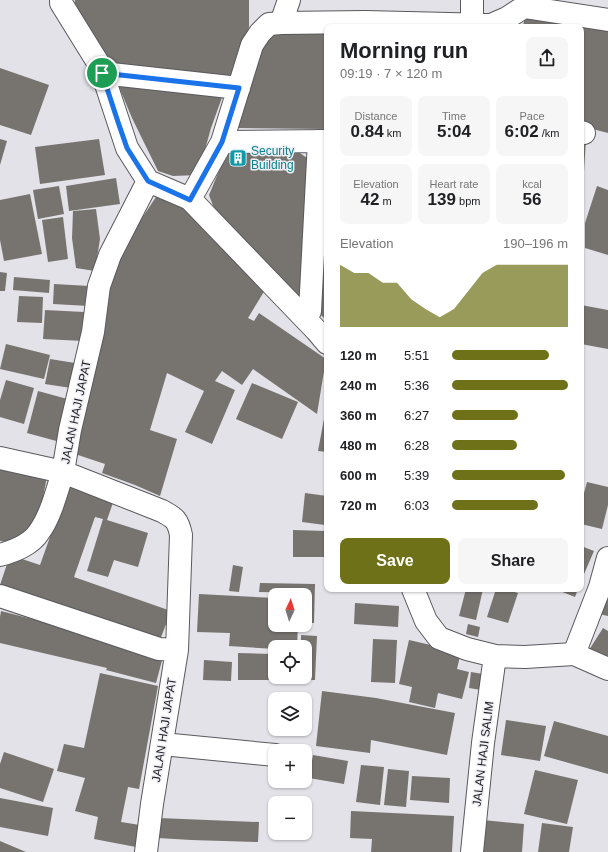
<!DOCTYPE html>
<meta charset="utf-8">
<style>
:root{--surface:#fff;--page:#f6f6f6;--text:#202124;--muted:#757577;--accent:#6e7117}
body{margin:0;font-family:Helvetica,sans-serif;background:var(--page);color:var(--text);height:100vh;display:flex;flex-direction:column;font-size:15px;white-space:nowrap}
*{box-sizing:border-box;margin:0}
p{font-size:13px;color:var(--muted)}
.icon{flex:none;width:22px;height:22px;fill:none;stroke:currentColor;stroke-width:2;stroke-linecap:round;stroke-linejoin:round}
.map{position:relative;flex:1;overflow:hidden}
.sheet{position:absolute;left:324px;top:24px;width:260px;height:568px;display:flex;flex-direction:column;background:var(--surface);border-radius:8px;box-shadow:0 1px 3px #0004}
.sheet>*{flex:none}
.needle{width:26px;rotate:4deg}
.tools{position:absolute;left:268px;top:588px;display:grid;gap:8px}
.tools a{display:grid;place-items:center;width:44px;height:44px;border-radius:8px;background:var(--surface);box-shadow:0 1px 3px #0004;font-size:20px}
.pin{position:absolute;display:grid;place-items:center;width:34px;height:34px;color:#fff;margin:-17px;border:2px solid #fff;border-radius:50%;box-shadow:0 1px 4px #0007}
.round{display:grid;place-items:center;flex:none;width:42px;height:42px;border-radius:8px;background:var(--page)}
.headline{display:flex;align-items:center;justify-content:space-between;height:68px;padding:0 16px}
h1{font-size:22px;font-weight:700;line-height:30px}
.stats{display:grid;grid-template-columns:repeat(3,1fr);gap:6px;height:68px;padding:4px 16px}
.stats div{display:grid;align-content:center;border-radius:8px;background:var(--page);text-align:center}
.stats b{font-size:17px;font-weight:700}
.stats small{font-size:11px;font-weight:400}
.stats p{font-size:11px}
.chart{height:112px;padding:8px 16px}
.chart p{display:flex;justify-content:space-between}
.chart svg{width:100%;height:72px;margin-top:4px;fill:var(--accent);opacity:.7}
.action{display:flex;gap:8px;margin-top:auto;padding:8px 16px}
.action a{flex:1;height:46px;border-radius:8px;background:var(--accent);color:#fff;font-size:16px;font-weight:700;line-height:46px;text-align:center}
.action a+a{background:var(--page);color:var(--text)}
ul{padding:0 16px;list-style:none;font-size:13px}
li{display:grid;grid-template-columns:64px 48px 1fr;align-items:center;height:30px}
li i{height:10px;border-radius:5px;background:var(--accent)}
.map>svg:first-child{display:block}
</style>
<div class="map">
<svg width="608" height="852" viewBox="0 0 608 852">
<rect width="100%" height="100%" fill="#e2e2e8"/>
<path fill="#77736f" d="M 75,0 L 249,0 L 249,27 L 229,79 L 107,66 L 74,7 Z
M 525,15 L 608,29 L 608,133 L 581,126 L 581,27 L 523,27 Z
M 280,29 L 327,30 L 327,129 L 235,128 L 252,72 L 267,36 Z
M 0,68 L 49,85 L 31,135 L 0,125 Z
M 117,82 L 224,92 L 211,128 L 198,175 L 173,176 L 158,171 L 132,118 Z
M 0,139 L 7,141 L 0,165 Z
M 99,139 L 105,175 L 40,184 L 35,147 Z
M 581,139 L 586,139 L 582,203 L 581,203 Z
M 228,149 L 297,151 L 307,158 L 300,305 L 215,211 L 209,195 Z
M 327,168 L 327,321 L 318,312 Z
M 116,178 L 120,204 L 69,211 L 66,186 Z
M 59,186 L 64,214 L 38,219 L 33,190 Z
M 597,186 L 608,190 L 608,255 L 585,248 L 585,223 Z
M 30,194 L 42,254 L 4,261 L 0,240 L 0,200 Z
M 158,194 L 197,215 L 265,290 L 248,318 L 254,321 L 259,313 L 326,359 L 317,414 L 253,369 L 242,385 L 222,371 L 215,381 L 235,390 L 212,444 L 185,432 L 204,391 L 167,373 L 150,430 L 177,439 L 160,496 L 135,485 L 102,473 L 105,464 L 72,453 L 108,284 L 134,230 Z
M 96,209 L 100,239 L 95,271 L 76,268 L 72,238 L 73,211 Z
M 63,217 L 68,259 L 48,262 L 42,220 Z
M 0,272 L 7,273 L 5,291 L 0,291 Z
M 14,277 L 50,280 L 49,293 L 13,290 Z
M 54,284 L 90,286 L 89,306 L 53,304 Z
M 19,296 L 43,297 L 42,323 L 17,322 Z
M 581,305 L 608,310 L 608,349 L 581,344 Z
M 45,310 L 84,312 L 83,341 L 43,339 Z
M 6,344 L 50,355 L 44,379 L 0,369 Z
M 50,359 L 75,363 L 71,388 L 45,384 Z
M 6,380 L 34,388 L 24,424 L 0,417 L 0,400 Z
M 252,383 L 298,402 L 282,439 L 236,419 Z
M 38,391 L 71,400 L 60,442 L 27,433 Z
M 326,408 L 327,408 L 327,452 L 318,451 Z
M 0,461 L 48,472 L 40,512 L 34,533 L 14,543 L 0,541 Z
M 70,481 L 115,497 L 107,520 L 148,533 L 138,567 L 114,560 L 108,577 L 87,571 L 103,519 L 95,517 L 74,577 L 171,611 L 160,640 L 0,585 L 10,555 L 40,565 Z
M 587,482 L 608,487 L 608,505 L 602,529 L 581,524 L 581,504 Z
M 305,493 L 327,496 L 325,525 L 302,522 Z
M 293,530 L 327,531 L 327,557 L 293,557 Z
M 581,546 L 594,551 L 581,581 Z
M 233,565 L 243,567 L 239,592 L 229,591 Z
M 260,583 L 315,584 L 314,623 L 306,623 L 306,593 L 259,592 Z
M 466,589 L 483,589 L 476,620 L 459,616 Z
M 496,589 L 504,589 L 518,593 L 508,623 L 487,617 Z
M 555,589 L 578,589 L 575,597 Z
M 608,591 L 608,616 L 599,614 Z
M 199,594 L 275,598 L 275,625 L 298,625 L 297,647 L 275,647 L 275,649 L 229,646 L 230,633 L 197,632 Z
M 355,603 L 399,606 L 398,627 L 354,624 Z
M 1,611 L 164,653 L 156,683 L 106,670 L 107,668 L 0,643 L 0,617 Z
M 468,624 L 480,627 L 478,637 L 466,634 Z
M 603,628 L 608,631 L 608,662 L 589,650 Z
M 301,635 L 317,636 L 315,680 L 300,680 L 300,677 L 305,677 L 305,647 L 301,647 Z
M 373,639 L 397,640 L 395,683 L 371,682 Z
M 409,640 L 461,652 L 457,669 L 469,672 L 462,699 L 438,693 L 435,708 L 409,702 L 412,687 L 399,684 Z
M 238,653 L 275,654 L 275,667 L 269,668 L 269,680 L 238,680 Z
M 204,660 L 232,662 L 231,681 L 203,680 Z
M 471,672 L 489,675 L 487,691 L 469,688 Z
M 100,673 L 158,686 L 139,789 L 128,787 L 121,822 L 140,825 L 136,847 L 94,839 L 98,817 L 75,811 L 85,778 L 57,771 L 64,744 L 84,748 Z
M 322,691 L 376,698 L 455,713 L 447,755 L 371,740 L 370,753 L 316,746 Z
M 506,720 L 546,726 L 540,761 L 501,755 Z
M 554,721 L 608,736 L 608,774 L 544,756 Z
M 4,752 L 54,769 L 43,802 L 0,788 L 0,764 Z
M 313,755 L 348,761 L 344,784 L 309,778 Z
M 361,765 L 384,767 L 380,805 L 356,802 Z
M 388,769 L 409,771 L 406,807 L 384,805 Z
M 535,770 L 578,780 L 567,824 L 524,814 Z
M 412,776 L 450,778 L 449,803 L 410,800 Z
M 0,798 L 53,808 L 48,836 L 0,827 Z
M 351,811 L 454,816 L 452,852 L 371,852 L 372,839 L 350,838 Z
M 159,818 L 259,822 L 258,842 L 191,840 L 158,838 Z
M 483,820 L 524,824 L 522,852 L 481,852 Z
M 542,823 L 573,827 L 569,852 L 538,852 Z
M 0,841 L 26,852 L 0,852 Z"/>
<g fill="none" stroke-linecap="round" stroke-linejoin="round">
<defs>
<path id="minor" d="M 61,0 L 61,3 L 100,66 L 127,148 L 148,181
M 281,23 L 289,0
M 472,25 L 472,0
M 102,73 L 239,88
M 581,132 L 584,133
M 222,142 L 327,141
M 148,181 L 190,199 L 316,330 L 327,343
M 190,199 L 222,142 L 252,45 L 260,33 L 269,24 L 281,23 L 365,22 L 491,25 L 507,18 L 524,7 L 608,20
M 310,311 L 319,141
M 0,458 L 63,472 C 57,490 51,516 39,532 C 31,545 14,551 0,555
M 413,589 L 426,621 L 439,638 L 467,649 L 495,656 L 525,657 L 574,654 L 608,669
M 0,596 L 159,649 L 177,650
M 574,654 L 600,587 L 608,558
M 162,744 L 275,755
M 146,852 L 152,804 L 177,650 L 181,535 C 178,520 175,518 162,511 L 63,472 L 70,430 L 93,332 L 99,286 L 110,255 L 148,181
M 472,852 L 483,743 L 495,656"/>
</defs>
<use href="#minor" stroke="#59595e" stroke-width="24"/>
<use href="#minor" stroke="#fff" stroke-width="22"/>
</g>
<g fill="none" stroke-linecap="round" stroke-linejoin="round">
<defs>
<path id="route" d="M 102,73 L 239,88 L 222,142 L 190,200 L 148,181 L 127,148 L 118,122 Z"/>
</defs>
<use href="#route" stroke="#fff" stroke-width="8"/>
<use href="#route" stroke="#1a73e8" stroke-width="5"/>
</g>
<defs>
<symbol id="building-square" viewBox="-11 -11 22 22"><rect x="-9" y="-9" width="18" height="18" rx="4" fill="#0f9aa8" stroke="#efeff5"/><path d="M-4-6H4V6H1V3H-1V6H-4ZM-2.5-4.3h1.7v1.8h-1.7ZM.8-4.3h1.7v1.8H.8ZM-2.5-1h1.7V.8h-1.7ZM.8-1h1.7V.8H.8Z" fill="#fff"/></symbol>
</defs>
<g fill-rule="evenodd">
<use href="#building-square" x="228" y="148" width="20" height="20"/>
</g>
<g text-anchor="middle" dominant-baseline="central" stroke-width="3" stroke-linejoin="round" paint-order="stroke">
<g font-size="12" fill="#0d838f" stroke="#efeff5" text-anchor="start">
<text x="251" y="151">Security<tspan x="251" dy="14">Building</tspan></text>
</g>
<g font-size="12" fill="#1e1f21" stroke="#efeff5">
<text transform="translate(76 412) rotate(-78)">JALAN HAJI JAPAT</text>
<text transform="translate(164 730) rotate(-81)">JALAN HAJI JAPAT</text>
<text transform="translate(483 754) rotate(-83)">JALAN HAJI SALIM</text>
</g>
</g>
</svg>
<div class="tools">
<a><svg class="needle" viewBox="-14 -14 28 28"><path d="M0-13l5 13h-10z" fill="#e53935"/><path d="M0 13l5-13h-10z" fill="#757577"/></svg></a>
<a><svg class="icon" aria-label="locate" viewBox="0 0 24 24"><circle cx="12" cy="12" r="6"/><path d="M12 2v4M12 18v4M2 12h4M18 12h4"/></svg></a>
<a><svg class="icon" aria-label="layers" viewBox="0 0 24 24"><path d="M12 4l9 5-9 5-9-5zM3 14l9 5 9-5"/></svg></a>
<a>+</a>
<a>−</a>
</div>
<div class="pin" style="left:102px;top:73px;background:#1e9e55"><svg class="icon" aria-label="arrive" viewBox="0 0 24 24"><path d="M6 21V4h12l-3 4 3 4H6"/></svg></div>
<section class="sheet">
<div class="headline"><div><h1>Morning run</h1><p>09:19 · 7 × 120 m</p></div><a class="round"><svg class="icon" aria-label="share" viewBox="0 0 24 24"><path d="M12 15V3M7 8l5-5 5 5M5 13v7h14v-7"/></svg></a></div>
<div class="stats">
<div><p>Distance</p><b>0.84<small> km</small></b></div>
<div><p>Time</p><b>5:04</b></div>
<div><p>Pace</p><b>6:02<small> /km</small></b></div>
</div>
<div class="stats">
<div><p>Elevation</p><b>42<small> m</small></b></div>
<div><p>Heart rate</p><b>139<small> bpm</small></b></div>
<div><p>kcal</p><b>56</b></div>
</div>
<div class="chart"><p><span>Elevation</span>190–196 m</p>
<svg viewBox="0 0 160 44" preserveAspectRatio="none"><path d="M0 44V6L10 11L20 11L30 17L40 17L50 27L60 33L70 38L80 33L90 22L100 11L110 6L120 6L130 6L140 6L150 6L160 6V44z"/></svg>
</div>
<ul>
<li><b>120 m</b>5:51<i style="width:84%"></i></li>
<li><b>240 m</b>5:36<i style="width:100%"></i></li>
<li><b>360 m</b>6:27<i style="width:57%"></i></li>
<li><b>480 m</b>6:28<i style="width:56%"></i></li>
<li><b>600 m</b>5:39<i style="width:97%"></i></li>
<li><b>720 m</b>6:03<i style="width:74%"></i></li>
</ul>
<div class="action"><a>Save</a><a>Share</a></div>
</section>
</div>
